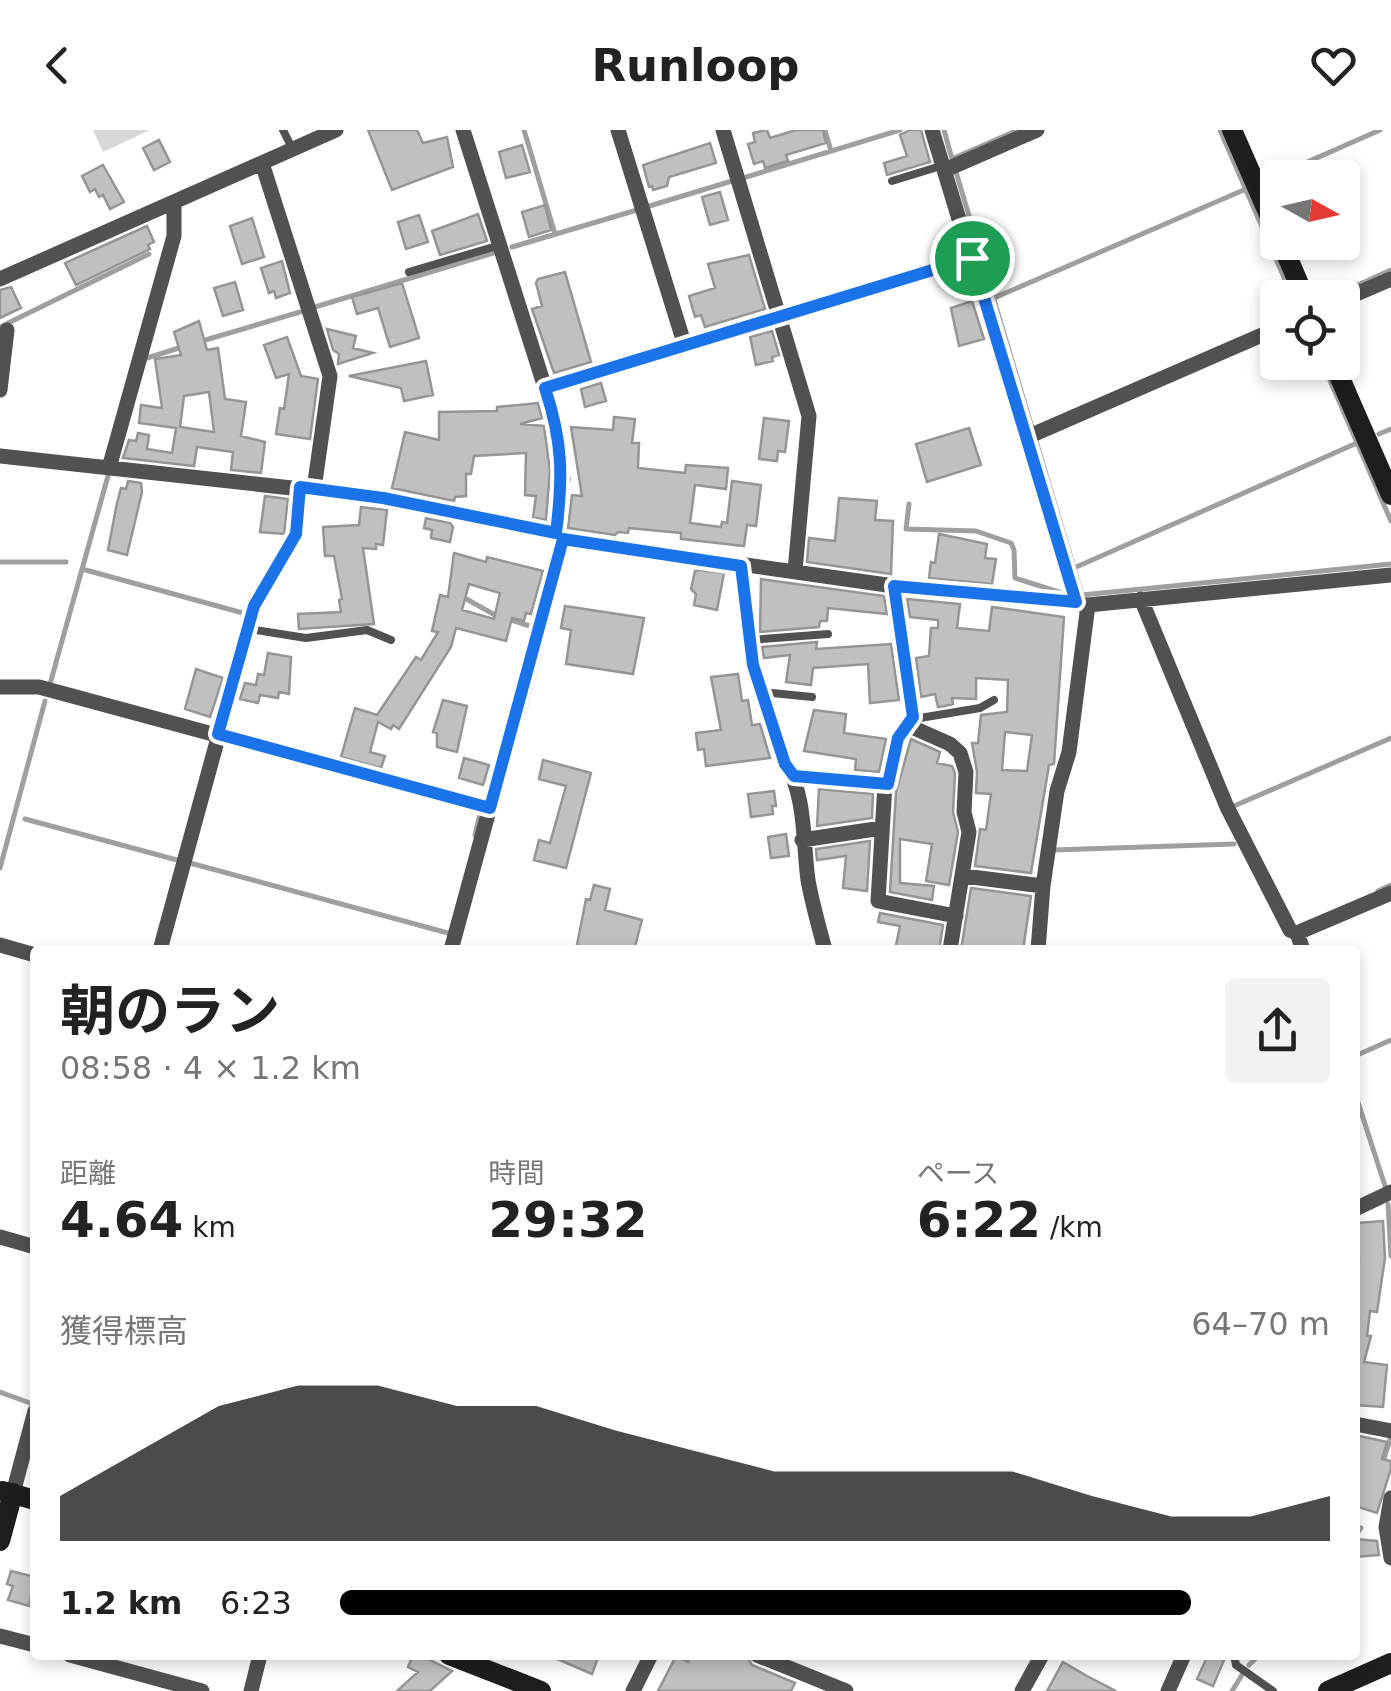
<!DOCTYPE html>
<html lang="ja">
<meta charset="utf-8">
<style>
:root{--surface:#fff;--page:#f2f2f2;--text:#222;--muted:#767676;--accent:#000}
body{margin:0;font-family:"DejaVu Sans","Noto Sans JP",sans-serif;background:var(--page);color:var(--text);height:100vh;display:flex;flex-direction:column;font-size:38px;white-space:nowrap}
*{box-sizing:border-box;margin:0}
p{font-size:32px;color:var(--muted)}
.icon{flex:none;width:55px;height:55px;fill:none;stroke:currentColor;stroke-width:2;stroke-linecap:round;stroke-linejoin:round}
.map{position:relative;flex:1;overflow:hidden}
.side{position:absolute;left:30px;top:815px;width:1330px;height:715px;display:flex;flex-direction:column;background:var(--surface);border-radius:10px;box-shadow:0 5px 15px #0003}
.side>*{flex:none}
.needle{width:65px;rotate:98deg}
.controls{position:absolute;left:1260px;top:30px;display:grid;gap:20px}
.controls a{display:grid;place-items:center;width:100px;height:100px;border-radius:10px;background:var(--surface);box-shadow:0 5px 15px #0003;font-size:50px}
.pin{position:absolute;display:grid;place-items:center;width:85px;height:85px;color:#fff;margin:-42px;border:5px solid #fff;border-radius:50%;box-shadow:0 2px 10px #0007}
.round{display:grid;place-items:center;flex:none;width:105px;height:105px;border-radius:10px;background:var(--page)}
.overview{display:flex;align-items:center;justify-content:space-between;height:170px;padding:0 30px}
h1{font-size:55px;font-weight:700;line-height:75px}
.metrics{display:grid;grid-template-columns:repeat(3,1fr);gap:15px;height:170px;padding:10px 30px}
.metrics div{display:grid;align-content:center}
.metrics b{font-size:50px;font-weight:700}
.metrics small{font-size:28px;font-weight:400}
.metrics p{font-size:28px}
.chart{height:280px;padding:20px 30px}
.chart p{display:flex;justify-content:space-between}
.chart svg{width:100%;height:180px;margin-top:10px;fill:var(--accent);opacity:.7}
ul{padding:0 30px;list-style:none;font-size:32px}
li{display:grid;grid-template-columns:160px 120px 1fr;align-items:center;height:75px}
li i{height:25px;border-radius:12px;background:var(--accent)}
header{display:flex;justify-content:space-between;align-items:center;height:130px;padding:0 30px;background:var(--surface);font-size:45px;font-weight:700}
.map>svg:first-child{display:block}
</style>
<header><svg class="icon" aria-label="back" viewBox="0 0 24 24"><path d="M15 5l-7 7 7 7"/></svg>Runloop<svg class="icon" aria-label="heart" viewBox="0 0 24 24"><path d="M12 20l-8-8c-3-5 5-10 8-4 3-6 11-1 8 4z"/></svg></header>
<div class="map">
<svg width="1391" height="1561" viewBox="0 0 1391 1561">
<rect width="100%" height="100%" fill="#fff"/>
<path fill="#d8d8d8" d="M 93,0 L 150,0 L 103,22 Z"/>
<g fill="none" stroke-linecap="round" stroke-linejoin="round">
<path stroke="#9f9f9f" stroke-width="5" d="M 524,0 L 555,104
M 825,0 L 831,21
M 944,0 L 952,29 L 1018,0
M 1220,0 L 1293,168
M 956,42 L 1032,298
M 743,48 L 900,0
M 1269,49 L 1380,0
M 646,77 L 732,51
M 512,117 L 637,80
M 994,168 L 1246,59
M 1329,168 L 1391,140
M 315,177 L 493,123
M 0,197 L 149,124
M 202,211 L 300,182
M 147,228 L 182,217
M 1322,232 L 1391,391
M 1379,304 L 1391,299
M 1036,311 L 1082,465 L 1391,434
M 909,374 L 906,399 L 976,401 L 1011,413 L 1014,420 L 1015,448 L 1062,463
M 0,432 L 66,432
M 1074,438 L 1357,313
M 82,439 L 243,483
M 461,466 L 495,485 L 533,497
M 50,554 L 108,346
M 523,585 L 540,522
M 1234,676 L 1391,608
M 25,689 L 177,730
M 475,705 L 480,683
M 1053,720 L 1234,714
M 190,733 L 448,803
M 0,738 L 45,571
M 1378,761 L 1391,755
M 1355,926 L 1391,910
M 1355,963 L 1386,1059
M 1388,1074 L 1391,1126
M 0,1262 L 30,1273
M 1383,1332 L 1391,1306
M 1355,1406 L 1361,1398
M 56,1525 L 67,1528
M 1249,1535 L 1259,1525
M 1232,1561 L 1242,1545"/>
</g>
<path fill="#c0c0c0" stroke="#959595" stroke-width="2.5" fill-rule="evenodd" d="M 368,0 L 417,0 L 423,13 L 447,7 L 453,37 L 392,60 Z
M 767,0 L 770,8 L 796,0 L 823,0 L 826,13 L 786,25 L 788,31 L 765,38 L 763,31 L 754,34 L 748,14 L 755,12 L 753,3 Z
M 910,0 L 921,0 L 930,32 L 887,45 L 884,33 L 907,26 L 900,5 Z
M 159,10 L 170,32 L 154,40 L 143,18 Z
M 710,13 L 716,33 L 669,47 L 667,56 L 653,60 L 652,56 L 649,57 L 643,35 Z
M 522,15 L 530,42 L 506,48 L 499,22 Z
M 103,35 L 124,72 L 110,79 L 103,65 L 99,67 L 95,59 L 90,62 L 82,46 Z
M 720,62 L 728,90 L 710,95 L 702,67 Z
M 545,75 L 551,100 L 529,107 L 522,82 Z
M 478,84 L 487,111 L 440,125 L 432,101 Z
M 419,85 L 428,112 L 406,119 L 398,92 Z
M 252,88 L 264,127 L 242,134 L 230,96 Z
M 147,96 L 154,112 L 148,115 L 150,119 L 76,155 L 65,133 Z
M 749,125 L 765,179 L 705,197 L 701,185 L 695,187 L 689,166 L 715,158 L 708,134 Z
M 282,131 L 290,163 L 276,168 L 274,161 L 269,163 L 261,138 Z
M 565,142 L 591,232 L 554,243 L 532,179 L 542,176 L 536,153 L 538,149 Z
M 235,152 L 243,180 L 223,186 L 214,158 Z
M 402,153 L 419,208 L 390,217 L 378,178 L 357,184 L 352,167 Z
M 11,157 L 21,178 L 0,188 L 0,160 Z
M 972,171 L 984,209 L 959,216 L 951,178 Z
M 199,191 L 207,220 L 218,218 L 225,269 L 246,272 L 241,306 L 265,312 L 261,343 L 231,340 L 233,322 L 197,317 L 194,336 L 123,328 L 129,310 L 136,311 L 138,303 L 149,305 L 147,319 L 172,323 L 176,298 L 139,293 L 141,275 L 162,278 L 155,229 L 181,225 L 174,202 ZM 209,262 L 214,302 L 180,297 L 184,266 Z
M 327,199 L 356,206 L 353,218 L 373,223 L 338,234 L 339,224 L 333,220 Z
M 772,201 L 779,225 L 772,227 L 773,231 L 756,235 L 750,207 Z
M 287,207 L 301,246 L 318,249 L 310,309 L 276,304 L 280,278 L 284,279 L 289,244 L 276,248 L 264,215 Z
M 426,231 L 433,265 L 404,271 L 401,258 L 349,246 Z
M 601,253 L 606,271 L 585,277 L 581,259 Z
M 538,273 L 542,288 L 520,294 L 544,296 L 550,340 L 546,390 L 533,387 L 536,366 L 525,365 L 526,323 L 474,326 L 471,344 L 466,344 L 466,366 L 455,367 L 454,371 L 392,358 L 405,302 L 439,310 L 439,282 L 497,281 L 497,277 Z
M 614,287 L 635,289 L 632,313 L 639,313 L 638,338 L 685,343 L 686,335 L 728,338 L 726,359 L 695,355 L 690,393 L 721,397 L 722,392 L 727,393 L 732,351 L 761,355 L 756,396 L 747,395 L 744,416 L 681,409 L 681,403 L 629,398 L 628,403 L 618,402 L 615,405 L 568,398 L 572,365 L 582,366 L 571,297 L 613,300 Z
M 764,288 L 789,291 L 785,322 L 778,321 L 777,331 L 759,329 Z
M 969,298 L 981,335 L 927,352 L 916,314 Z
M 128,351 L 141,353 L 142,362 L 127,425 L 108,420 L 117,373 L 121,358 L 126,359 Z
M 265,366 L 288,369 L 284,404 L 260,402 Z
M 839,368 L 877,371 L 875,390 L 893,391 L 891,444 L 807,432 L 809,408 L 835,411 Z
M 361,377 L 387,380 L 383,415 L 376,414 L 376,419 L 363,418 L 374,494 L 299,499 L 298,484 L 341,482 L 339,470 L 342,469 L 334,426 L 325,426 L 323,397 L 359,395 Z
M 426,388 L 450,393 L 453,397 L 450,412 L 431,408 L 432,400 L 424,398 Z
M 939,404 L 987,414 L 985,428 L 996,429 L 992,454 L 929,448 L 931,432 L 935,433 Z
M 454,423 L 486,432 L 487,427 L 543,441 L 531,484 L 526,483 L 524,491 L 512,488 L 506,511 L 456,498 L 451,517 L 399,599 L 393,595 L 391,599 L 378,592 L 370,622 L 385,626 L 381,638 L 341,627 L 355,578 L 377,585 L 416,527 L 421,530 L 438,502 L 432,501 L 440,465 L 448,467 ZM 469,454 L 500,463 L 494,489 L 462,480 Z
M 698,440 L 724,443 L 717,480 L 694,475 L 696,464 L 691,459 L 695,441 Z
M 761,449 L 884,466 L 887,484 L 828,478 L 827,491 L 820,491 L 819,497 L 760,502 Z
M 907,469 L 960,474 L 957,498 L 989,501 L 992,477 L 1064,487 L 1054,634 L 1049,635 L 1031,743 L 975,736 L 980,699 L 986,700 L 991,664 L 976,663 L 977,642 L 972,613 L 978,613 L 981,585 L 1007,582 L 1008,550 L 976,548 L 976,569 L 952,568 L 953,574 L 945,576 L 938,577 L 935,564 L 921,567 L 916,528 L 929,526 L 931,498 L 938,498 L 938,490 L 910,487 ZM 1005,602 L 1032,605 L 1027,641 L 1002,640 Z
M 565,476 L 644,488 L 633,544 L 566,534 L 571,500 L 561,498 Z
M 817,512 L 816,519 L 891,514 L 899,570 L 870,573 L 868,534 L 813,538 L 811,555 L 786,552 L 790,525 L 764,528 L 762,517 Z
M 268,523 L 291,527 L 289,564 L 279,562 L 278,568 L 260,565 L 258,573 L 240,569 L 245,553 L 256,555 L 258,544 L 264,545 Z
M 196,539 L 223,548 L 210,587 L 185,579 Z
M 738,544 L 742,571 L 748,570 L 752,595 L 760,594 L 770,628 L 706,636 L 704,619 L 698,620 L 696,603 L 721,600 L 711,547 Z
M 443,570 L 467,576 L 457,622 L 437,617 L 437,603 L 433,602 Z
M 814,580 L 846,584 L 844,603 L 886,609 L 879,642 L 855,640 L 856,629 L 804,621 Z
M 911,609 L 940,622 L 937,633 L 952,636 L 955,643 L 953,682 L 958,702 L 949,755 L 926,751 L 932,714 L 900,709 L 900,753 L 934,756 L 932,770 L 890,762 L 896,662 Z
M 464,628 L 489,635 L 483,655 L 459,648 Z
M 543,630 L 591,643 L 566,738 L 534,730 L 539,710 L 550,713 L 566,656 L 539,649 Z
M 819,659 L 873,664 L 872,688 L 817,696 Z
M 774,661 L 776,676 L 772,676 L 773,684 L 751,687 L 748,664 Z
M 786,704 L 789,726 L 771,728 L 768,707 Z
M 870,711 L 867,761 L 843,758 L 846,726 L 817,730 L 816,719 Z
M 594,755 L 610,759 L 605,780 L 642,790 L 634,820 L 576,820 L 586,769 L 590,770 Z
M 971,758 L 1031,766 L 1023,820 L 961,820 Z
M 880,783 L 943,795 L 939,820 L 895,820 L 900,796 L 878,792 Z
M 1383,1091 L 1385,1128 L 1377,1182 L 1370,1181 L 1367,1206 L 1371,1206 L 1364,1232 L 1387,1235 L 1383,1277 L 1356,1275 L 1355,1235 L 1355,1132 L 1359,1132 L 1357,1093 Z
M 1355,1305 L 1387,1312 L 1382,1329 L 1391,1331 L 1391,1339 L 1377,1383 L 1355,1376 Z
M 1355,1409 L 1377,1411 L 1379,1425 L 1355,1427 Z
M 11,1441 L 35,1447 L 29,1476 L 8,1470 L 13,1456 L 7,1454 Z
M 413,1525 L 420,1525 L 452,1541 L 430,1561 L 397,1561 L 418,1542 L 408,1537 Z
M 548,1525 L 599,1525 L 592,1544 Z
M 692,1525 L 746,1525 L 752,1535 L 795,1553 L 791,1561 L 658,1561 L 676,1526 L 688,1532 Z
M 1208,1525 L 1224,1530 L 1213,1556 L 1197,1549 Z
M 1063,1532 L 1087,1546 L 1116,1561 L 1047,1561 Z"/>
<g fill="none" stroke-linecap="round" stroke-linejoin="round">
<path stroke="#515151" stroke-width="8" d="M 283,0 L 292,18
M 892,51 L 944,35
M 409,142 L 500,115
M 249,499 L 306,508 L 367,500 L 391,510
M 750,510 L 828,504
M 762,562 L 812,567
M 913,587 L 920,588 L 980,578 L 994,570
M 1234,1525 L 1236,1535 L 1273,1561"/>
<path stroke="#515151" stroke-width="15" d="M 463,0 L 554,286 L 563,349 L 556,403
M 618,0 L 685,216
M 723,0 L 809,286 L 795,441
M 932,0 L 1075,472
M 262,33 L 330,246 L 314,359
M 945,40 L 1037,0
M 0,149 L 336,0
M 1342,170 L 1391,149
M 545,258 L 971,128
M 0,260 L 7,200
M 1025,308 L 1278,198
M 0,326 L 383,368 L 556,403 L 563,409 L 894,456 L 1088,475 L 1391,445
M 109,338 L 174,106 L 174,73
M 741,436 L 753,535 L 785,634 C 806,662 803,715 808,750 C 812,773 819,797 825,820
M 1141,469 L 1227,677 L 1290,800 L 1297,803 L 1303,820
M 0,557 L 39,557 L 490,679
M 907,595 L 950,614 L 960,623 L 966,642 L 964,682 L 969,702 L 950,820
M 794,646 L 888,654 L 898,608 L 913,587 L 894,456
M 885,654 L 878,771 L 956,786
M 802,710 L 882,698
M 964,746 L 1043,756
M 1297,803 L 1391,763
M 0,815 L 35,825
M 160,820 L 254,476 L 297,404 L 300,357
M 451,820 L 563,409
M 1038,820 L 1043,756 L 1057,661 L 1069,622 L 1088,475
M 1355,1079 L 1391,1062
M 0,1107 L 35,1117
M 1355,1294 L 1391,1301
M 13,1363 L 35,1281
M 1391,1368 L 1386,1397 L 1391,1428
M 0,1506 L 35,1515
M 70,1525 L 202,1561
M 757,1525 L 846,1561
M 251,1561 L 260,1525
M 633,1561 L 651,1525
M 1022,1561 L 1042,1525
M 1168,1561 L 1184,1525"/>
<path stroke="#1e1e1e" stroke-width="20" d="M 1232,0 L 1278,105
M 1281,112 L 1305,168
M 1333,232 L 1391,365
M 2,1361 L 35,1370
M 0,1411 L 13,1363
M 449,1525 L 541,1561
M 1328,1561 L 1391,1533"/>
</g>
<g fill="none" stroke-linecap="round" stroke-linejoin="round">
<defs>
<path id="route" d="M 972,128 L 1076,472 L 894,456 L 913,587 L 898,608 L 888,654 L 794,646 L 785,634 L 753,535 L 741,436 L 563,409 L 490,678 L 218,604 L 254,476 L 296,404 L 300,357 L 383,368 L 556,403 C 563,347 563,313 545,258 Z"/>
</defs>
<use href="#route" stroke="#fff" stroke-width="20"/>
<use href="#route" stroke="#1a73e8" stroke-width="12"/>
</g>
</svg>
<div class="controls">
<a><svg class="needle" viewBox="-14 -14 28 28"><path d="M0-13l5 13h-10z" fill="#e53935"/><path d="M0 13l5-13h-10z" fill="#767676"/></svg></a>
<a><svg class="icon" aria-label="locate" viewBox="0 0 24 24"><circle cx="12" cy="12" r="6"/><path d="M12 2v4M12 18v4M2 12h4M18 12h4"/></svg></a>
</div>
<div class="pin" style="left:972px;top:128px;background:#1e9e55"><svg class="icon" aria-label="arrive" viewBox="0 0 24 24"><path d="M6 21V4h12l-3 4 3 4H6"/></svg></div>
<section class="side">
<div class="overview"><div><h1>朝のラン</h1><p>08:58 · 4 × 1.2 km</p></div><a class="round"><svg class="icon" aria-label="share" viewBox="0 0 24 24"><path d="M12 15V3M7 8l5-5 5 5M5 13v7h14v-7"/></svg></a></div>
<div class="metrics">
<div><p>距離</p><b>4.64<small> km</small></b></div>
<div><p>時間</p><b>29:32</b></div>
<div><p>ペース</p><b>6:22<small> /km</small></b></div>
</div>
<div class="chart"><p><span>獲得標高</span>64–70 m</p>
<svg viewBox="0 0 160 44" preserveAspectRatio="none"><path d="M0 44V33L10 22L20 11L30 6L40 6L50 11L60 11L70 17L80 22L90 27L100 27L110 27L120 27L130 33L140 38L150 38L160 33V44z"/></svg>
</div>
<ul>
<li><b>1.2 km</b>6:23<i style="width:86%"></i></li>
</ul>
</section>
</div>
